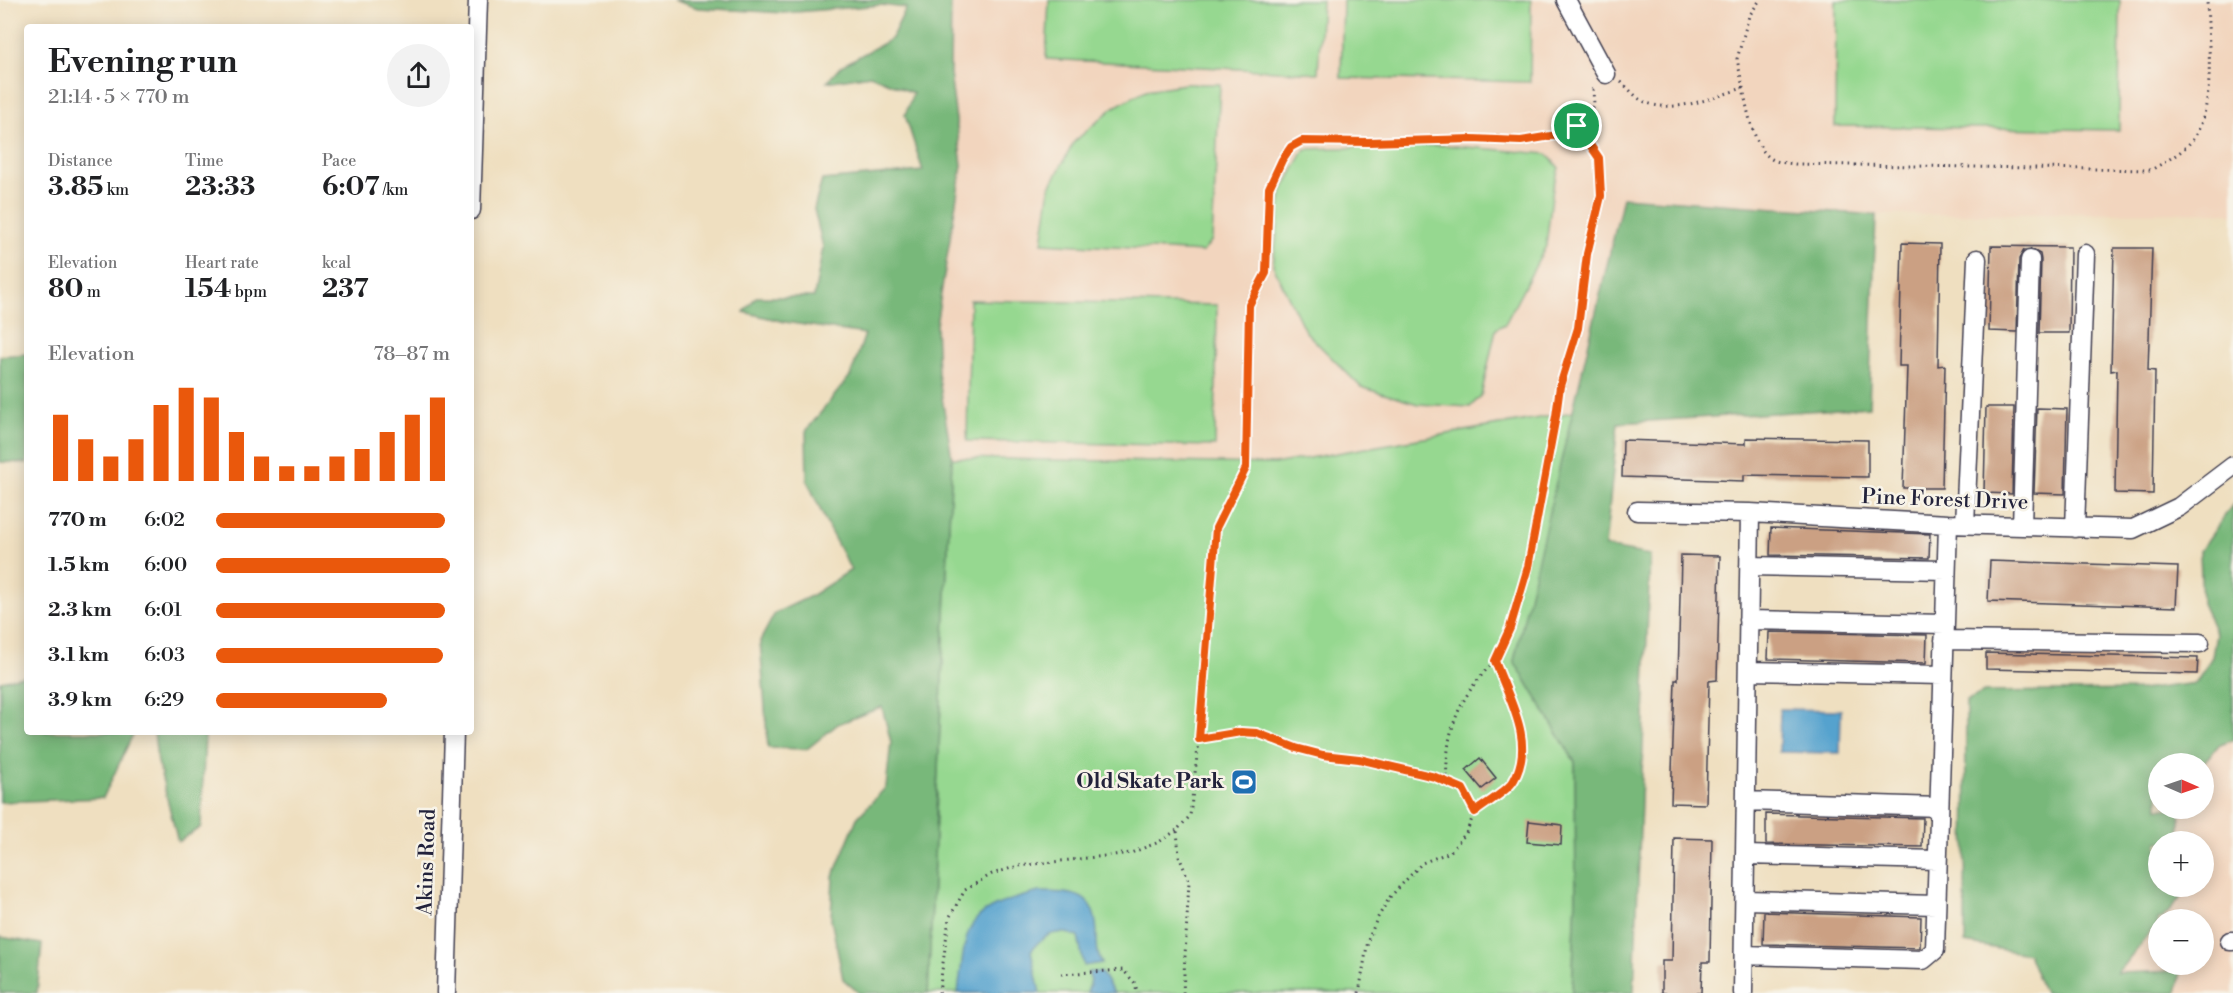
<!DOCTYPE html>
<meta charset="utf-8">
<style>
:root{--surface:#fff;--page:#f2f2f2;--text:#202124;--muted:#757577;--accent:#ea580c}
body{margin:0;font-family:"Libre Bodoni",serif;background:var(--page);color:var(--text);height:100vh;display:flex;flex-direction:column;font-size:22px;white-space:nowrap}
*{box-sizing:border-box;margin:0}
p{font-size:20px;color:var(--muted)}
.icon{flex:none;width:33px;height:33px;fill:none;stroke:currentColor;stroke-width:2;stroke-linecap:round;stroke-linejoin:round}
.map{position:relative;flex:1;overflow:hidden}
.details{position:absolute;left:24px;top:24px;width:450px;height:711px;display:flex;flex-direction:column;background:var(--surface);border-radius:6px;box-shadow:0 3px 15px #0003}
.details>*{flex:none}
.needle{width:39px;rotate:92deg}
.fabs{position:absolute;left:2148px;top:753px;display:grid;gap:12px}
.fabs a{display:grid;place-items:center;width:66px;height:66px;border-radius:50%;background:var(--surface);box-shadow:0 3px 15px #0003;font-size:30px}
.pin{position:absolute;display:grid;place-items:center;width:51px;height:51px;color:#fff;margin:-26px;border:3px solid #fff;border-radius:50%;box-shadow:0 2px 6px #0007}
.round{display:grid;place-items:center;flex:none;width:63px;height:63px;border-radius:32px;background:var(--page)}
.summary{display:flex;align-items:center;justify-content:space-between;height:102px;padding:0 24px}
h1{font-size:33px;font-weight:800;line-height:45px}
.figures{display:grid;grid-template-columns:repeat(3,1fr);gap:9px;height:102px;padding:6px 24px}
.figures div{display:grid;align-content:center}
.figures b{font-size:26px;font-weight:800}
.figures small{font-size:16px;font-weight:400}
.figures p{font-size:16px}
.chart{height:168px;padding:12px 24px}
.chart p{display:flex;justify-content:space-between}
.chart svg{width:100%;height:108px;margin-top:6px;stroke:var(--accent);stroke-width:6}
ul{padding:0 24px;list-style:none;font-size:20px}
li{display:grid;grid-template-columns:96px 72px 1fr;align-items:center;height:45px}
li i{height:15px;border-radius:8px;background:var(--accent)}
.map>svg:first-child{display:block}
</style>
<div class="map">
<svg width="2233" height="993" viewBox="0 0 2233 993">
<rect width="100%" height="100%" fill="#f7f3e8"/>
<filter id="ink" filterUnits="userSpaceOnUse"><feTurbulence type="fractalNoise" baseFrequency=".0167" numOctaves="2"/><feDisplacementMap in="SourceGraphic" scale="12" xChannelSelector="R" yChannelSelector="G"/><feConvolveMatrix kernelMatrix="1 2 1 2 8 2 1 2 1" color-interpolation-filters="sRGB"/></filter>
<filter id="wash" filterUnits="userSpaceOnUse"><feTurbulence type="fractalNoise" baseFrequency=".008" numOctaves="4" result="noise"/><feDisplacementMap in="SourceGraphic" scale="24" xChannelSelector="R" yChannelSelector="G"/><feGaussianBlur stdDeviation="1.35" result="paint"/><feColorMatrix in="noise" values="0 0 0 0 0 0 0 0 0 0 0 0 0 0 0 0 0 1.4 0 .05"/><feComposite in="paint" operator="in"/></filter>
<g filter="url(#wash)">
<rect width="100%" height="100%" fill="#efdfc0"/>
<path fill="#f2d5be" d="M 951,0 L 2233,0 L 2233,215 L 2225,212 L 1876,215 L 1623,197 L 1574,412 L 1274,464 L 952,458 L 938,373 L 936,325 L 962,165 L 950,74 Z
M 2233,740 L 2233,993 L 2177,993 L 2181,971 L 2116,974 L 2158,924 L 2158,964 L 2204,964 L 2204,920 L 2162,919 L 2181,898 L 2181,887 L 2204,886 L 2204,842 L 2180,841 L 2180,809 L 2204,808 L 2203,763 L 2218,746 Z"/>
<path fill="#96d890" stroke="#5c7d66" stroke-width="1.5" d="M 1049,0 L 1322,0 L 1318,73 L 1046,59 Z
M 1343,0 L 1531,0 L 1530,82 L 1341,78 Z
M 1836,0 L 2120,0 L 2119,130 L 1835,126 Z
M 1185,84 L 1220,84 L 1212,240 L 1203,252 L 1042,243 L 1050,187 L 1074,142 L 1114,107 L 1146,90 Z
M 1444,145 L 1547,154 L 1559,168 L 1553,187 L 1546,246 L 1505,324 L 1496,329 L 1481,396 L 1470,407 L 1418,404 L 1361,387 L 1305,331 L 1273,265 L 1282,191 L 1305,149 Z
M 970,300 L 1217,305 L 1215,446 L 967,441 Z
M 1574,412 L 1514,661 L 1575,762 L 1576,897 L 1572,993 L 928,993 L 952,458 L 1274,464 Z"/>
<path fill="#78b87a" stroke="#4d6d5a" stroke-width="1.5" d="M 673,0 L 951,0 L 950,74 L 962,165 L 936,325 L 938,373 L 952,458 L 928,993 L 859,993 L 843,979 L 831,919 L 833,877 L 857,818 L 886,787 L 891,742 L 882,707 L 838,724 L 807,749 L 768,748 L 760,641 L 775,613 L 811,596 L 851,570 L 829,529 L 807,480 L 806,431 L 851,375 L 865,334 L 785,322 L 744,312 L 756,297 L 814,297 L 823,247 L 814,209 L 822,180 L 923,171 L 905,115 L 913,93 L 870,75 L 827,82 L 841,66 L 891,39 L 906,8 L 881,5 L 784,13 L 698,8 Z
M 1623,197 L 1876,215 L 1869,407 L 1618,423 L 1605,547 L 1650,555 L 1634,993 L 1572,993 L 1576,897 L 1575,762 L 1514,661 Z
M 27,354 L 27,463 L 0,462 L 0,356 Z
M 2233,504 L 2233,740 L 2218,746 L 2203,763 L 2158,764 L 2158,808 L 2180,809 L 2180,841 L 2158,842 L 2158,886 L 2181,887 L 2181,898 L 2162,919 L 2158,920 L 2158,923 L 2117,973 L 2181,971 L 2177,993 L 2044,993 L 2028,954 L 1965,943 L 1966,701 L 1984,692 L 2141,690 L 2196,683 L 2212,657 L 2216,634 L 2202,603 L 2200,551 Z
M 27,675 L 27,732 L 134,732 L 103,798 L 0,802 L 0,681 Z
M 154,732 L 205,732 L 201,827 L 178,842 L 157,758 Z
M 0,937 L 42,944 L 37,993 L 0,993 Z"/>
<path fill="#55a2ce" stroke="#3c6284" stroke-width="1.5" d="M 1780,709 L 1841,710 L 1840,753 L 1779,752 Z
M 1039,892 C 1077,893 1096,892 1097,935 C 1097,945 1097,955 1102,963 L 1084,966 L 1078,937 C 1059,928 1043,934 1031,951 L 1040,993 L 958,993 C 967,920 964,911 1039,892 Z
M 1088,972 L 1101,972 L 1114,993 L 1087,993 L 1091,980 Z"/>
<g id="blocks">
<path fill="#cba083" d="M 1902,243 L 1940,244 L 1938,366 L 1945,365 L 1942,488 L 1903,488 L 1907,366 L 1899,366 Z
M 1991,246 L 2070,247 L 2069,333 L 2039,333 L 2041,260 L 2040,254 L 2031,249 L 2024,250 L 2019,259 L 2017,332 L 1989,331 Z
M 2114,248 L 2152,248 L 2148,370 L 2155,371 L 2153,494 L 2115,493 L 2117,370 L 2111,371 Z
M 1986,407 L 2014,407 L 2012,494 L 1984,493 Z
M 2037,408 L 2067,409 L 2065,494 L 2034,493 Z
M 1746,438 L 1868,440 L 1868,477 L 1744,475 L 1744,481 L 1622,477 L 1623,440 L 1746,444 Z
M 1771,528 L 1930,534 L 1929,558 L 1770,555 Z
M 1681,555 L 1720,556 L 1717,680 L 1709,681 L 1706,804 L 1671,803 L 1675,680 L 1678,680 Z
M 1990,561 L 2178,567 L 2176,607 L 1988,601 Z
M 1769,632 L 1927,635 L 1926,663 L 1768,659 Z
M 1986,653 L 2198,658 L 2197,674 L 1986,669 Z
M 1480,758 L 1496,778 L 1482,789 L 1466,770 Z
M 1766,814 L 1923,818 L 1922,847 L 1766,844 Z
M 1529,821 L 1562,825 L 1561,845 L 1527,842 Z
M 1674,838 L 1712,839 L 1710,962 L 1702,962 L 1701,993 L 1662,993 L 1662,961 L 1672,961 Z
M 1764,912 L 1921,917 L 1920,948 L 1763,944 Z"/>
</g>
</g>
<g filter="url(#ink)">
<use href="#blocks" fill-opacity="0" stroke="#413e4f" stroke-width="1.5"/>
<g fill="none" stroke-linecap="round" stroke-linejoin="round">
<defs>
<path id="minor" d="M 1566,0 L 1606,74
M 471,210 L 478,0
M 1637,511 L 1750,513 L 1948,524 L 2133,529 L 2179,507 L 2233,466
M 1965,524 L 1977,259
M 2022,526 L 2030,260
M 2075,528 L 2085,254
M 1749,566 L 1946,570
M 1748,620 L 1945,624
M 1944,640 L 2200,643
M 1748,671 L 1943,675
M 1746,801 L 1939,807
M 1745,855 L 1937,860
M 1745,900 L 1936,905
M 2230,941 L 2233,941
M 1744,955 L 1923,960 L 1935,950 L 1948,524
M 446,993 L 454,732
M 1743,993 L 1750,513"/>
</defs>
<use href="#minor" stroke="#413e4f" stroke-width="21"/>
<path stroke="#413e4f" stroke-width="3" stroke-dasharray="1.5 4.5" stroke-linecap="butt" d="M 1621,82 C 1627,87 1632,93 1638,98 C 1666,118 1714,97 1743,88 L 1737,59 L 1749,16 L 1760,0
M 1743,88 C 1747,108 1754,154 1776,161 C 1782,163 1789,163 1795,164 L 2151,170 C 2166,161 2185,152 2195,136 C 2216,102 2208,40 2207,0
M 1199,739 L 1216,528 L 1246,468 L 1249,305 L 1266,274 L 1269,188 L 1282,160 L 1291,147 L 1302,141 L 1368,143 L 1472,139 L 1521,141 L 1557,135 L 1582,123 L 1594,104 L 1593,90 L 1596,87
M 1446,782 C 1447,765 1447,745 1452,729 C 1459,703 1476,679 1495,661
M 1061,974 L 1123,970 L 1134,982 L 1138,993
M 939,993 L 949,918 L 965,890 L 992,874 L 1018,866 L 1131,853 L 1159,842 L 1177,830
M 1183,993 L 1189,881 L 1179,856 L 1177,830 L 1190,816 L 1199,739 L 1241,732 L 1257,733 L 1296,748 L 1323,755 L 1359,759 L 1435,777 L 1463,789 L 1475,812
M 1359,993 L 1368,940 L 1377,919 L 1390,897 L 1422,863 L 1450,852 L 1466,833 L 1475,812 L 1514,781 L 1524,754 L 1520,723 L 1495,661 L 1511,629 L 1528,567 L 1556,416 L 1560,386 L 1578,328 L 1587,254 L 1601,196 L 1598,158 L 1577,126"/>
<use href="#minor" stroke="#fff" stroke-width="18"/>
</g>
</g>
<g fill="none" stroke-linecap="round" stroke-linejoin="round" filter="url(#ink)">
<defs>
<path id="route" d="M 1577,126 L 1599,158 L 1601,196 L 1587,254 L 1578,328 L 1560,386 L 1556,416 L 1528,567 L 1510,628 L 1495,661 C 1508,698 1536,741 1514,780 C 1509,790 1485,804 1475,812 L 1463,789 L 1435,777 L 1359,759 L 1323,755 L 1296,748 L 1257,733 L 1241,732 L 1199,739 L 1216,528 L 1246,468 L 1249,305 L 1266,273 L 1269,188 L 1282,160 L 1291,147 L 1302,141 L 1368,142 L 1472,139 L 1521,141 L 1557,135 Z"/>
</defs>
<use href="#route" stroke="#fff" stroke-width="12"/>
<use href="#route" stroke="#ea580c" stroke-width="8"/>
</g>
<defs>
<symbol id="stadium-square" viewBox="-11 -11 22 22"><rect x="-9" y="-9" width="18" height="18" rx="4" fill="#1f6fb2" stroke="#f7f3e8"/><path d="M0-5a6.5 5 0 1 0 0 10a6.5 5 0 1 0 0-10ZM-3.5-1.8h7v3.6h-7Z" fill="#fff"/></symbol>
</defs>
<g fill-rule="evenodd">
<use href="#stadium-square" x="1229" y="767" width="30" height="30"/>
</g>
<g text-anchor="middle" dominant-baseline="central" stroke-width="5" stroke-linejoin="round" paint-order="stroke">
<g font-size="21" fill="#22223b" stroke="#f7f3e8">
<text transform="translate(1945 500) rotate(2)">Pine Forest Drive</text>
<text transform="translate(427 862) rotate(-88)">Akins Road</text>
</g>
<g font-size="21" font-weight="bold" fill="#22223b" stroke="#f7f3e8" text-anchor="end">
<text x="1224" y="782">Old Skate Park</text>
</g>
</g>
</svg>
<div class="fabs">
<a><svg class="needle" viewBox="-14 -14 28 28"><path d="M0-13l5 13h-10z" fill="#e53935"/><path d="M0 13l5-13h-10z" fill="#757577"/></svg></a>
<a>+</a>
<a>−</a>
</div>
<div class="pin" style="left:1577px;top:126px;background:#1e9e55"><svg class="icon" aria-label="arrive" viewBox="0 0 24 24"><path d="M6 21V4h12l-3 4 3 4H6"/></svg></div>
<section class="details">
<div class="summary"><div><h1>Evening run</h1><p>21:14 · 5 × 770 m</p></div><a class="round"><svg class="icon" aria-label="share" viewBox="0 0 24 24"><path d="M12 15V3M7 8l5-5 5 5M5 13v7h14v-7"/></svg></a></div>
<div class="figures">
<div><p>Distance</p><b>3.85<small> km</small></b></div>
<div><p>Time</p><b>23:33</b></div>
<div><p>Pace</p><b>6:07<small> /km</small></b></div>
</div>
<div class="figures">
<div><p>Elevation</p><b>80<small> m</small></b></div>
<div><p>Heart rate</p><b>154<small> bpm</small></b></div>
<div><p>kcal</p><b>237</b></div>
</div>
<div class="chart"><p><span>Elevation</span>78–87 m</p>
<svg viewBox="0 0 160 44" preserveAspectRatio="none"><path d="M5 44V17M15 44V27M25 44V34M35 44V27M45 44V13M55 44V6M65 44V10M75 44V24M85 44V34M95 44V38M105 44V38M115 44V34M125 44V31M135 44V24M145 44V17M155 44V10"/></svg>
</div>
<ul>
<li><b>770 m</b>6:02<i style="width:98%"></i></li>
<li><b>1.5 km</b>6:00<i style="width:100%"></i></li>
<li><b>2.3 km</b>6:01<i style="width:98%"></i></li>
<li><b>3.1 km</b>6:03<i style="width:97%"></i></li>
<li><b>3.9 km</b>6:29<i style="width:73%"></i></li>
</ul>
</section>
</div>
